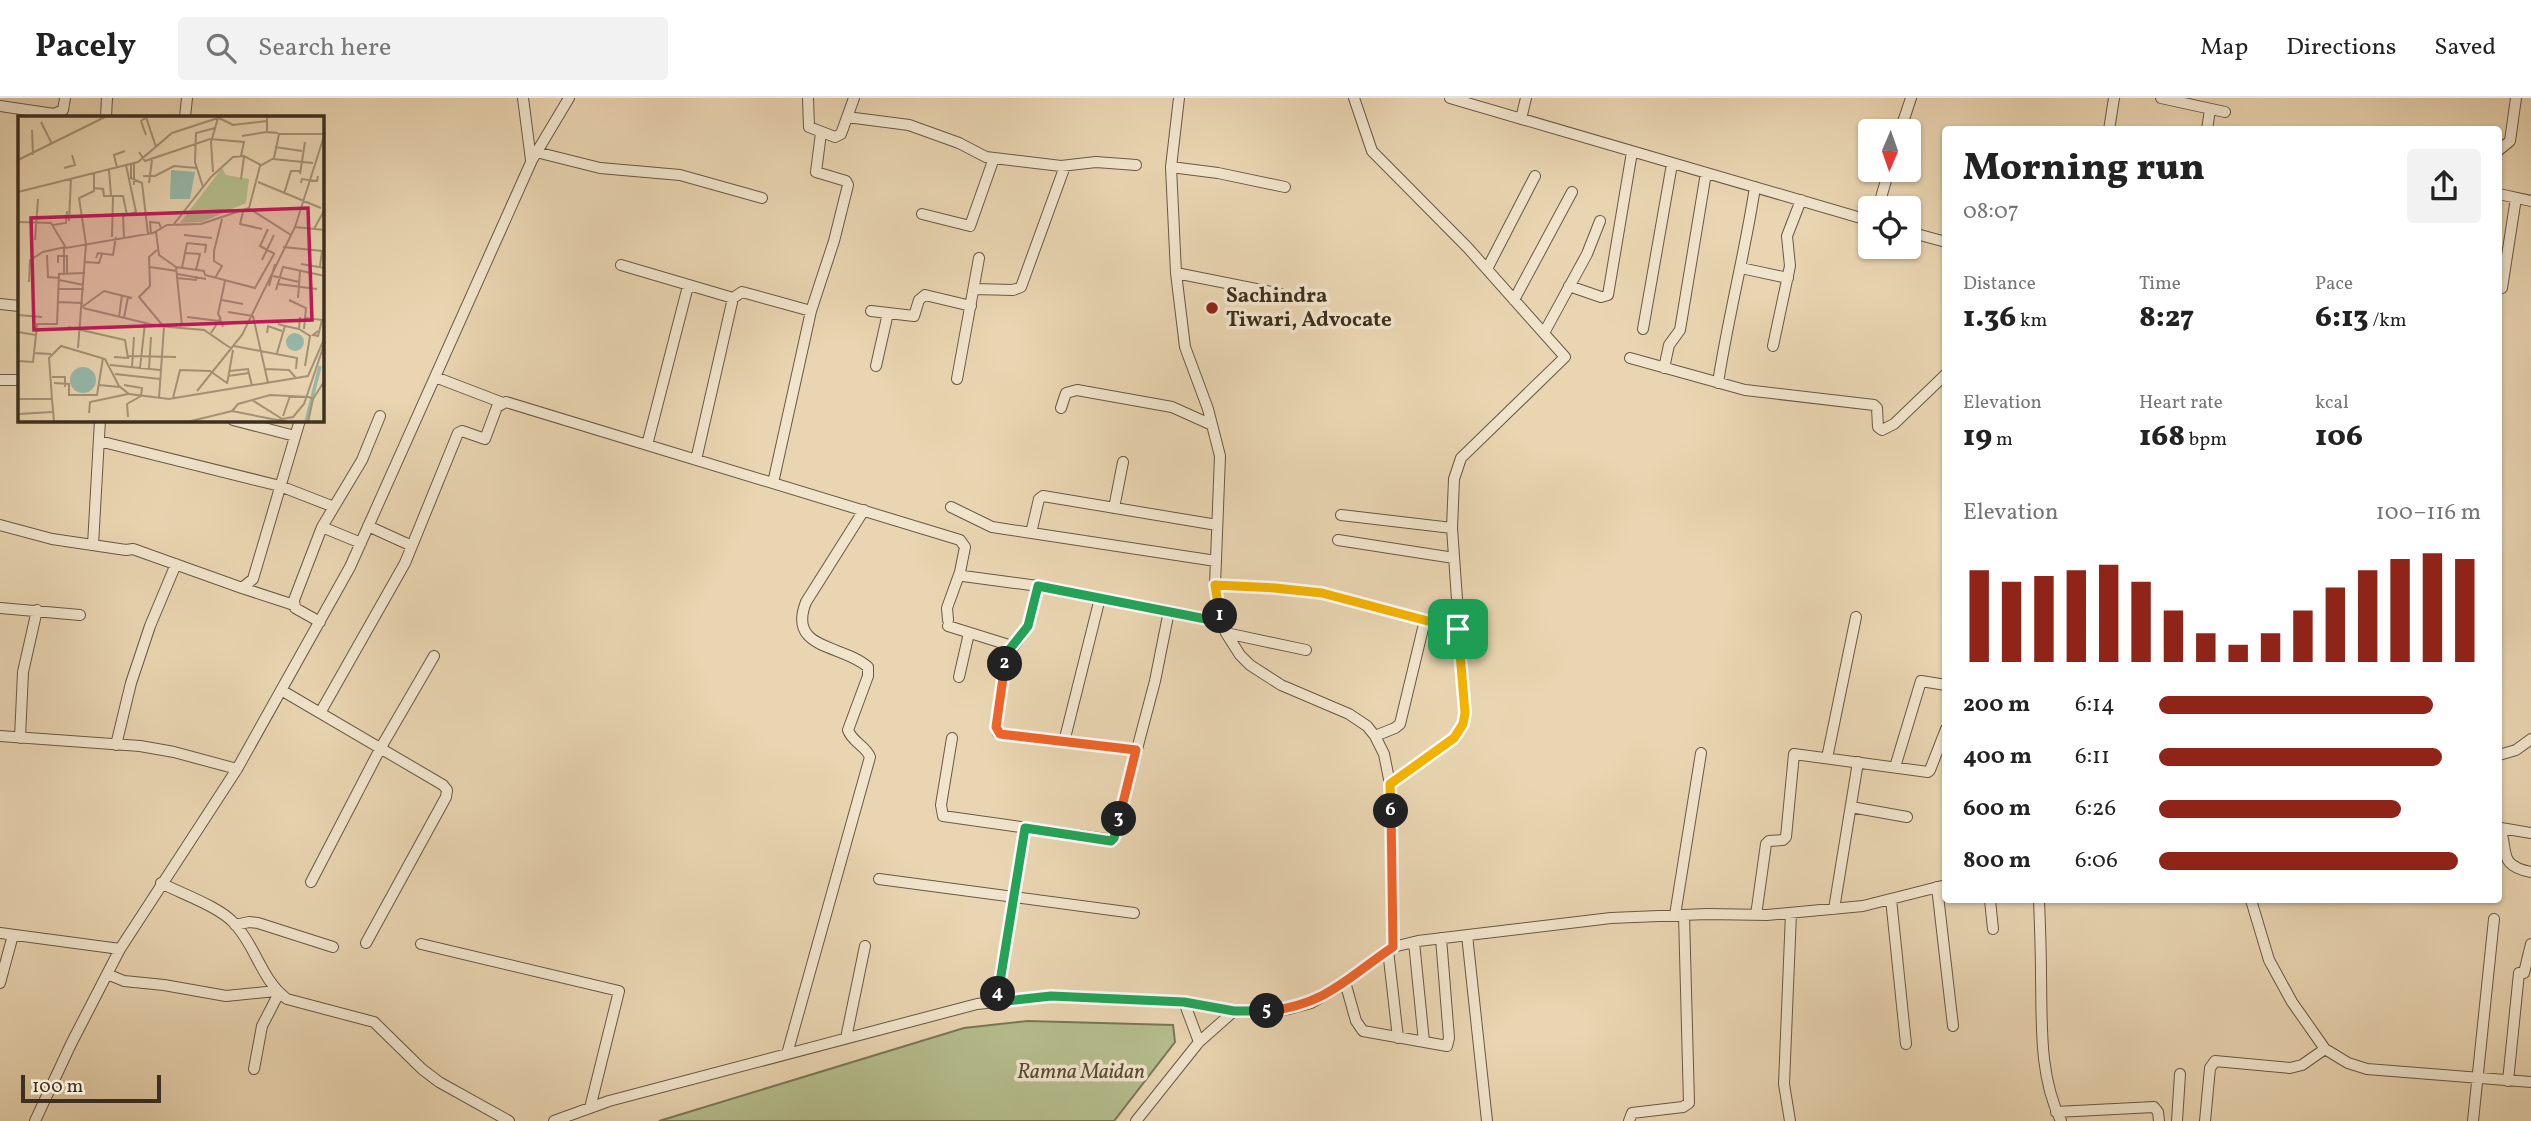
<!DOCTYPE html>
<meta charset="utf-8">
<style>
:root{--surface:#fff;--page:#f2f2f2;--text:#222;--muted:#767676;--line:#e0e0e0;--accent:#8f2418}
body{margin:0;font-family:Vollkorn,serif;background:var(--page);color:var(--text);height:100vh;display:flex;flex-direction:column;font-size:26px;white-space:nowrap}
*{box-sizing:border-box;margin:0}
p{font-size:23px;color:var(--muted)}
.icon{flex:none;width:38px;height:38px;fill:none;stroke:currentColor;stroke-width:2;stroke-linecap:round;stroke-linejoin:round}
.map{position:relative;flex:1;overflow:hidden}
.drawer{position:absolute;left:1942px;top:28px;width:560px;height:777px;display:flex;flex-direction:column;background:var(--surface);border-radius:7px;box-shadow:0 2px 5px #0004}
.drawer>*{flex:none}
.needle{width:46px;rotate:182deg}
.buttons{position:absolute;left:1858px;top:21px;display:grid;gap:14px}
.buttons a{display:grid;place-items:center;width:63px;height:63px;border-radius:7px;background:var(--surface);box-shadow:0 2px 5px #0004;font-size:35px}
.scale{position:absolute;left:21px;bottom:18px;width:140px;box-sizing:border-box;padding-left:7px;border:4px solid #3e2f1f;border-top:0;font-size:19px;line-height:24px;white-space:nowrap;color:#3e2f1f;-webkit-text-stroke:5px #f1e4cc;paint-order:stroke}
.pin{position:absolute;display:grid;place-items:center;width:60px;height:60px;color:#fff;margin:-30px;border-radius:14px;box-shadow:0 4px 10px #0006}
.km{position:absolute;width:35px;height:35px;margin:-18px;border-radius:50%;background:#222;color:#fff;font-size:19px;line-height:35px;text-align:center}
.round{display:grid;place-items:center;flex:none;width:74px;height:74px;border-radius:7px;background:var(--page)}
.head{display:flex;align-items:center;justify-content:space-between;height:119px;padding:0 21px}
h1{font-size:38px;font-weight:800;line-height:52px}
.metrics{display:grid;grid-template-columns:repeat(3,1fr);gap:10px;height:119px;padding:7px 21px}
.metrics div{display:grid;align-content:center}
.metrics b{font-size:30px;font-weight:800}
.metrics small{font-size:19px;font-weight:400}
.metrics p{font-size:19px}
.chart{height:196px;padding:14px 21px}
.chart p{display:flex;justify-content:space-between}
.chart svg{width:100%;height:126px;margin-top:7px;stroke:var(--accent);stroke-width:6}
ul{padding:0 21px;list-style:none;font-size:23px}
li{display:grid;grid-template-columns:112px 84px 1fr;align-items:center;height:52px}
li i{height:18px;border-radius:9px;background:var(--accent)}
header{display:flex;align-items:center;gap:42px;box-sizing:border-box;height:98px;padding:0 35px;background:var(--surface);border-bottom:2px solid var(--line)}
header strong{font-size:33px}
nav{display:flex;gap:38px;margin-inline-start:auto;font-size:24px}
.search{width:490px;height:63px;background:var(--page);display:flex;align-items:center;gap:18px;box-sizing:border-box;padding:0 24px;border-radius:7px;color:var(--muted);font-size:26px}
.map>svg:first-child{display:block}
</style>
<header>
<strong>Pacely</strong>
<div class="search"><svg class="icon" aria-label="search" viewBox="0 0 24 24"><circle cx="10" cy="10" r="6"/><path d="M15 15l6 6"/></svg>Search here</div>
<nav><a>Map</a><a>Directions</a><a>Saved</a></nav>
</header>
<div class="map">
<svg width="2531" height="1023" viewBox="0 0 2531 1023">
<rect width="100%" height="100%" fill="#e9d5b1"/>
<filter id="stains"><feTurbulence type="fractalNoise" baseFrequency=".00286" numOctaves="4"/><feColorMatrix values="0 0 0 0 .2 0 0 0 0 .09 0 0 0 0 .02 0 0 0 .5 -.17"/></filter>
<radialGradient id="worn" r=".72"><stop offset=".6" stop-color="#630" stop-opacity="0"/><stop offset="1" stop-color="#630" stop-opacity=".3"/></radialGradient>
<path fill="#b5bd8d" stroke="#7a7656" stroke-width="2" d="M 1028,923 L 1173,927 L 1175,944 L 1114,1023 L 659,1023 L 964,930 Z"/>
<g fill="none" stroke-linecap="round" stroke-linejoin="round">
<defs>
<path id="minor" d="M 523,0 L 531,62
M 808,0 L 809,29 L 835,39 L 841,36 L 854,0
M 1179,0 L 1171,69 L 1176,175 L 1185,249 L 1208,311 L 1220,358 L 1215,487 L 1221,524 L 1226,535 L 1240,557 L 1250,567 L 1281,587 L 1349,616 L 1367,628 L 1375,638 L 1384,656 L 1390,686 L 1393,849
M 1354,0 L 1372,53 L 1468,150 L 1565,259 L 1461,360 L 1454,381 L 1452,430 L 1465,615 L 1463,626 L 1454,640 L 1390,686
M 1450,0 L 1871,123
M 2161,0 L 2225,14
M 0,8 L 54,16 L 63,12 L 65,0
M 106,19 L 107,0
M 185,19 L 187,0
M 847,19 L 909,27 L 959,45 L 986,59 L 1061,68 L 1096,64 L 1136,67
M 1521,21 L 1526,0
M 2109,32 L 2114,0
M 2207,32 L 2210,11
M 1900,33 L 1911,0
M 2499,52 L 2510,43 L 2516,0
M 536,54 L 600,70 L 680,77 L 762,100
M 1171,69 L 1218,75 L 1285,89
M 2499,96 L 2531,103
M 1878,110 L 1889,72
M 922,116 L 970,128 L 994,60
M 1909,134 L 1946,144
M 621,167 L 733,200 L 742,194 L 811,213
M 1741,170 L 1788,180
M 1487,171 L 1535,78
M 1176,175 L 1281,196
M 1569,188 L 1601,199 L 1608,197 L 1632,54
M 2502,190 L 2516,100
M 974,191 L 1013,192 L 1021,189 L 1065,68
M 1514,202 L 1572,94
M 0,206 L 19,208
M 871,213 L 914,218 L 919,202 L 925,197 L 971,208
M 1643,231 L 1672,66
M 1544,235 L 1587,156 L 1600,123
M 1773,248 L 1790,168 L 1787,138 L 1801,102
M 1630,260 L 1745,292 L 1874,307 L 1877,310 L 1878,329 L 1882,332 L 1894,326 L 1946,276
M 876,268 L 888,215
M 1664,270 L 1669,247 L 1680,232 L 1706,75
M 435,279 L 503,305
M 957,281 L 979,160
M 0,282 L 19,282
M 1718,285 C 1728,219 1745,155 1755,89
M 1061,310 L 1066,295 L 1077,292 L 1172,309 L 1212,327
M 233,322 L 295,338
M 99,343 L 280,388 L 334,409
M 647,347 L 688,188
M 696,362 L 733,200
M 773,385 L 811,213 L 834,143 L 848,87 L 846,83 L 816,74 L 821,35
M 951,409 L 992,429 L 1216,463
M 1114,410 L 1123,364
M 1341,417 L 1452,430
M 0,427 L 52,441 L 126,452 L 133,451 L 242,490 L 253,481 L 300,322
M 368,428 L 412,448
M 322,429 L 361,445
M 1031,435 L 1039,401 L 1043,398 L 1217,427
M 1338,442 L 1454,460
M 93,447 L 100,322
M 1215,487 L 1274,490 L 1322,495 L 1458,531
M 1038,488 L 1028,528 L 1007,558 L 996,629 L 998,635 L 1136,652
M 242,490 L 294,507
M 0,510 L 80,517
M 948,522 L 947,510 L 960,474
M 320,524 L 295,510 L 294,502 L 322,429 L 362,362 L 380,318
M 948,528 L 1012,548
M 1226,535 L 1306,552
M 959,579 L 969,535
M 281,592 L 443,687 L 447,692 L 446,699 L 366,845
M 320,615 L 405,465 L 458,335 L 462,333 L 485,341 L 497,309 L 506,304 L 960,442 L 965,449 L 960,474 L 963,478 L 1038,488 L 1221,524
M 0,638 L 140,648 L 174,654 L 237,671
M 1375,638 L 1395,630 L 1400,626 L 1425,522
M 20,640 L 23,574 L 37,512
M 952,640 L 941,707 L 943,718 L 1113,742 L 1155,583 L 1169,513
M 1064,644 L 1100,500
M 116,647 L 131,585 L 150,528 L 176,466
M 2499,657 L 2516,652 L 2531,641
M 1827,660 L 1856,519
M 1895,669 L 1921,583 L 1946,587
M 1851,709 L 1907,719
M 2499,729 C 2510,750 2495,767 2531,774
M 2501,730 L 2531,735
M 879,781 L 1134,815
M 311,784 L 380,651 L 434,558
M 161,785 C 182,796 218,808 234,825 C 256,848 261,882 287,901 L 374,924 L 422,971 L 439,984 L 509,1023
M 1937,789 L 1953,928
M 1891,801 L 1906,946
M 1990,802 L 1993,831
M 2039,802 C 2040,827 2041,853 2041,878 C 2042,927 2039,978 2061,1023
M 2251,802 L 2269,862 L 2292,904 L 2325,951 L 2348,965 L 2367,971 L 2531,984
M 1834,811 L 1858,664
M 1675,817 L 1701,655
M 1756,817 L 1766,746 L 1769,743 L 1783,742 L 1786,739 L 1794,656 L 1928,674 L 1930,672 L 1946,631
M 235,827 L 249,824 L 258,825 L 333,849
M 0,835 L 120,851 L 237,671 L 350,469 L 532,62 L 569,0
M 1467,837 L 1487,1023
M 1414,844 L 1424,944
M 421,846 L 619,893 L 590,1010
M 1388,852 L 1398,940
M 2524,875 L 2531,846
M 107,876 L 124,883 L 164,887 L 226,898 L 276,893
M 1345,884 L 1356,923 L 1363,933 L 1447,948 L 1449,940 L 1441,840
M 0,885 L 13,837
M 997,904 L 1025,730
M 1184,904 L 1199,944
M 846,940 L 865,848
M 787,956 L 870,659 C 866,648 852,644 848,632 L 868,578 L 868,569 C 842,546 787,552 806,504 L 864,412
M 254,971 L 262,928 L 279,895
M 2508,983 L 2519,875
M 2056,1014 L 2154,1009 L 2158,1014 L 2159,1023
M 35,1023 L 71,946 L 120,851
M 554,1023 L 609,1003 L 977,906 L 1050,898 L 1184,904 L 1234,913 L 1265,914 L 1289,911 L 1311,905 L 1337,890 L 1393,849 L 1418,843 L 1611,820 L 1707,816 L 1767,817 L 1863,808 L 1946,787
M 1136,1023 L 1199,944 L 1234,913
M 1629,1023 L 1632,1015 L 1683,1009 L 1689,1005 L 1684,817
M 1790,1023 L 1784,986 L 1791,815
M 2177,1023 L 2180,976
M 2205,1023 L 2210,970 L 2215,963 L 2290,970 L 2302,967 L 2325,951
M 2473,1023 L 2494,821"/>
</defs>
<use href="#minor" stroke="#695844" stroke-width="12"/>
<use href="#minor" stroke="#f1e4cc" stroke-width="10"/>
</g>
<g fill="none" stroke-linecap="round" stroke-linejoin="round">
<defs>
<path id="split-1" d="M 1220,518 L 1215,487 L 1275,490 L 1322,495 L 1458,531"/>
<path id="split-2" d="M 1005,566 L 1009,552 L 1028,528 L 1038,488 L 1221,524 L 1220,518"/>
<path id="split-3" d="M 1005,566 L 996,629 L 1000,636 L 1136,652 L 1119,721"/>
<path id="split-4" d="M 998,896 L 1025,730 L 1111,743 L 1114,740 L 1119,721"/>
<path id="split-5" d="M 998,896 L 997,904 L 1051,898 L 1184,904 L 1234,913 L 1267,913"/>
<path id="split-6" d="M 1267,913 C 1326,907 1347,880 1393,849 L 1391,713"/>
<path id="split-7" d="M 1391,713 L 1390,686 L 1454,640 L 1463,626 L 1465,615 L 1458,531"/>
</defs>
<use href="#split-1" stroke="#fff" stroke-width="14"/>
<use href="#split-2" stroke="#fff" stroke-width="14"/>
<use href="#split-3" stroke="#fff" stroke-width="14"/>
<use href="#split-4" stroke="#fff" stroke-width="14"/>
<use href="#split-5" stroke="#fff" stroke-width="14"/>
<use href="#split-6" stroke="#fff" stroke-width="14"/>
<use href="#split-7" stroke="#fff" stroke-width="14"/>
<use href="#split-1" stroke="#f5b400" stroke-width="9"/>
<use href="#split-2" stroke="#22a559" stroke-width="9"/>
<use href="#split-3" stroke="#f0652b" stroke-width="9"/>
<use href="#split-4" stroke="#22a559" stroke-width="9"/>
<use href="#split-5" stroke="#22a559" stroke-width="9"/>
<use href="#split-6" stroke="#f0652b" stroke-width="9"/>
<use href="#split-7" stroke="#f5b400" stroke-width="9"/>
</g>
<circle fill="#8f2418" stroke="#f1e4cc" stroke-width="2.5" cx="1212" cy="210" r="7"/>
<g text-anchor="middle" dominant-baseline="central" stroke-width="7" stroke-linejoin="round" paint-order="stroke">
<g font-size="21" font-weight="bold" fill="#3e2f1f" stroke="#f1e4cc" text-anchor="start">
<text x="1226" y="198">Sachindra<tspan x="1226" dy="24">Tiwari, Advocate</tspan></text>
</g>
<g font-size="21" font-style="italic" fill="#564b35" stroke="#f1e4cc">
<text x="1081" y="974">Ramna Maidan</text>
</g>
</g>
<g transform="translate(18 18)">
<rect width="306" height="306" fill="#e9d5b1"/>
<path d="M 204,52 L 208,59 L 231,63 L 228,87 L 184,106 L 162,107 Z" fill="#b5bd8d"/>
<path d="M 153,54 L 177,56 L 172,83 L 152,83 ZM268 226a9 9 0 1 1 18 0a9 9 0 1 1-18 0ZM52 264a13 13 0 1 1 26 0a13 13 0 1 1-26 0Z" fill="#97b9aa"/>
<path fill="none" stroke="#97b9aa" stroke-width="3.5" d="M 288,306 L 302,250"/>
<path fill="none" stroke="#a59377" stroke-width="2" d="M 128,1 L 138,31M 249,1 L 249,16 L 260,17M 201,2 L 215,9 L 249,5M 23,6 L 34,28M 14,14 L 15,39M 128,19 L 123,5 L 129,1M 224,20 L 248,16M 257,31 L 284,35M 121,36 L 127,45 L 192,23 L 226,26 L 223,40M 255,43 L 295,47M 0,44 L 87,1M 113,48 L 113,62 L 124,67 L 130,118M 46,52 L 57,49 L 54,39M 99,52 L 96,39 L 107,35M 91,54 L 93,79M 195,56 L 193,26 L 200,2M 282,58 L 287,26M 125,60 L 137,60 L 156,50 L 179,52M 223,63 L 226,41M 240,66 L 303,92M 131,67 L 134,44M 283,67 L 284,63 L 299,65 L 300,60M 116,69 L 116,47M 185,71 L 177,46 L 178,17 L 197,12M 76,72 L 85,73 L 86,80 L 105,80 L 109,99M 0,76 L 120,46 L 154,17 L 203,1M 266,78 L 273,55 L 282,55M 232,93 L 273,119M 225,96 L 222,108 L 244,113M 51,105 L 53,62M 0,106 L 33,107 L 48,132 L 135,117 L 149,109 L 183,108 L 231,92 L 242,50 L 256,42 L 261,18 L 307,18M 156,108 L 193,61 L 215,41 L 226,40 L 243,49M 35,109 L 48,107 L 49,95M 277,111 L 307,17M 250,113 L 242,130 L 257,138M 296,113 L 307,93M 138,116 L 141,139 L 158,151 L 164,210M 133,117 L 132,106 L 141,107 L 143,112M 166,119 L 194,122M 94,121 L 95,80M 106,121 L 105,100 L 118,96 L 108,49M 17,124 L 20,83M 265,131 L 304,135 L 302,150M 46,132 L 46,157M 139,134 L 131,141 L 132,170 L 121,181 L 146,211 L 141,282M 167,137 L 182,138 L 178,154M 29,139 L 30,161 L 41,162M 78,142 L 80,137 L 95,139 L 98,121M 244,144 L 256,119M 67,146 L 81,147 L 84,138M 40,147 L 40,140 L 49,140 L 49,158M 283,148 L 307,152M 132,151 L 159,155M 158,151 L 186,155 L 187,159 L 237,172 L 256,138M 164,152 L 169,127 L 188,129 L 187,137M 159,158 L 188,163M 255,160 L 281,166M 159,162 L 178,164 L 179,160M 197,162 L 204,150 L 196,145 L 196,135 L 204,103M 41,164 L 66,169M 11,166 L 12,144 L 25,136 L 47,131M 260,168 L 299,173M 251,170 L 257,148M 41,173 L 66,173M 258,174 L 265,151 L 307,160M 280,182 L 282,155M 204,184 L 225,188M 271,184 L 288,192 L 287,202M 40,186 L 65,187M 64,191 L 86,175 L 114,182M 65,192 L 140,210 L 186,214 L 214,233M 210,196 L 235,200M 0,199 L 24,201M 235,200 L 250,267M 101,201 L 104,179M 169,201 L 201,205M 106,202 L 110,181M 203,203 L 200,198 L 207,165M 267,210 L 281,213 L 282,201M 50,211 L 107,224 L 110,242 L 96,241M 281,213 L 292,220 L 287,250M 286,213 L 287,202 L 305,204M 300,215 L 295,219 L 300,220 L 304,204M 0,216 L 18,219 L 16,237 L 33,238M 193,217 L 202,203 L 205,211M 249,217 L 250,210 L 264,215M 18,219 L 19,208 L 39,208 L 41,158 L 67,157M 216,230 L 279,242 L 278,253M 60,232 L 68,128 L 61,82 L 76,75 L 76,57M 259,237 L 267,210 L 260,208M 110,240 L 158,241M 0,245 L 15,246 L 16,237M 92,249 L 142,254M 114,251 L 116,221M 122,252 L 127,207M 131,253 L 133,221M 247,253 L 271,254 L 278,262M 211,255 L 230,253 L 234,270M 97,258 L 142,263M 210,260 L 231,257M 34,261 L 47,261 L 47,271M 36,267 L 51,268 L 51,279 L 79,279 L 85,242M 209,268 L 215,234M 81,269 L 102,271M 106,269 L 124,272 L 123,280 L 109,288 L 110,301M 179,275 L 224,219 L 277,111 L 307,114M 155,282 L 162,254 L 192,255 L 209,267M 0,283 L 34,283 L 36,306M 34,283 L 31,242 L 43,230 L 87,243 L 101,270 L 111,278 L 151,283 L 290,260 L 307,221M 295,283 L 307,264M 234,284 L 269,306M 214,295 L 220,288 L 252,279 L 291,281 L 295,283 L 290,306M 71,297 L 72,286 L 110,278M 0,298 L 34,296M 265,300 L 272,280M 169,306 L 214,295 L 259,304 L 275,301 L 286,288 L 307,226"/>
<path fill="#c2185b" fill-opacity="0.15" stroke="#c2185b" stroke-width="3.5" d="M 290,92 L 294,204 L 16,214 L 13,102 Z"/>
<rect width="306" height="306" fill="none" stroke="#3e2f1f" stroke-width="3.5"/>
</g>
<rect width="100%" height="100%" filter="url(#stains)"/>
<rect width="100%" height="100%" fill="url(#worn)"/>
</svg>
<div class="buttons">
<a><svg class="needle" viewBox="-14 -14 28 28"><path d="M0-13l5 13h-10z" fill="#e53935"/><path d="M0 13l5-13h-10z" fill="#767676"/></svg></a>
<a><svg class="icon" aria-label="locate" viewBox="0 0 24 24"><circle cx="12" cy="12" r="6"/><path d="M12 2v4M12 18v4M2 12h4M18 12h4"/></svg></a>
</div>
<div class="scale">100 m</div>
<div class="pin" style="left:1458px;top:531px;background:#1e9e55"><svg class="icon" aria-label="arrive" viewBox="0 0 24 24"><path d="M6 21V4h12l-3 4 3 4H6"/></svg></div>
<b class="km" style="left:1220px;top:518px">1</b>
<b class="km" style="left:1005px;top:566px">2</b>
<b class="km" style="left:1119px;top:721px">3</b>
<b class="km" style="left:998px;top:896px">4</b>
<b class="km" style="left:1267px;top:913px">5</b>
<b class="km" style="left:1391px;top:713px">6</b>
<section class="drawer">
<div class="head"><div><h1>Morning run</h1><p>08:07</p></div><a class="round"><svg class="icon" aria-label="share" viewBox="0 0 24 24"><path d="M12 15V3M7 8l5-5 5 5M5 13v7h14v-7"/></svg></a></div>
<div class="metrics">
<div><p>Distance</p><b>1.36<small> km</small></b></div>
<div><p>Time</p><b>8:27</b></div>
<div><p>Pace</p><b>6:13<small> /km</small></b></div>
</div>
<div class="metrics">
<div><p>Elevation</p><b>19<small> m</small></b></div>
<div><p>Heart rate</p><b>168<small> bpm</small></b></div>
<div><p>kcal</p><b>106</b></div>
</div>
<div class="chart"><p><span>Elevation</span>100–116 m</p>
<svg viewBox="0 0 160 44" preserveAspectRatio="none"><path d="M5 44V12M15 44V16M25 44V14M35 44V12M45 44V10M55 44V16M65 44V26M75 44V34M85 44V38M95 44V34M105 44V26M115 44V18M125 44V12M135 44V8M145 44V6M155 44V8"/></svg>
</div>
<ul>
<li><b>200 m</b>6:14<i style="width:85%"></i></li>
<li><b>400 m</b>6:11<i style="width:88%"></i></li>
<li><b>600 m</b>6:26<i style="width:75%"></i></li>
<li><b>800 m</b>6:06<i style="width:93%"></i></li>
</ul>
</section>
</div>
